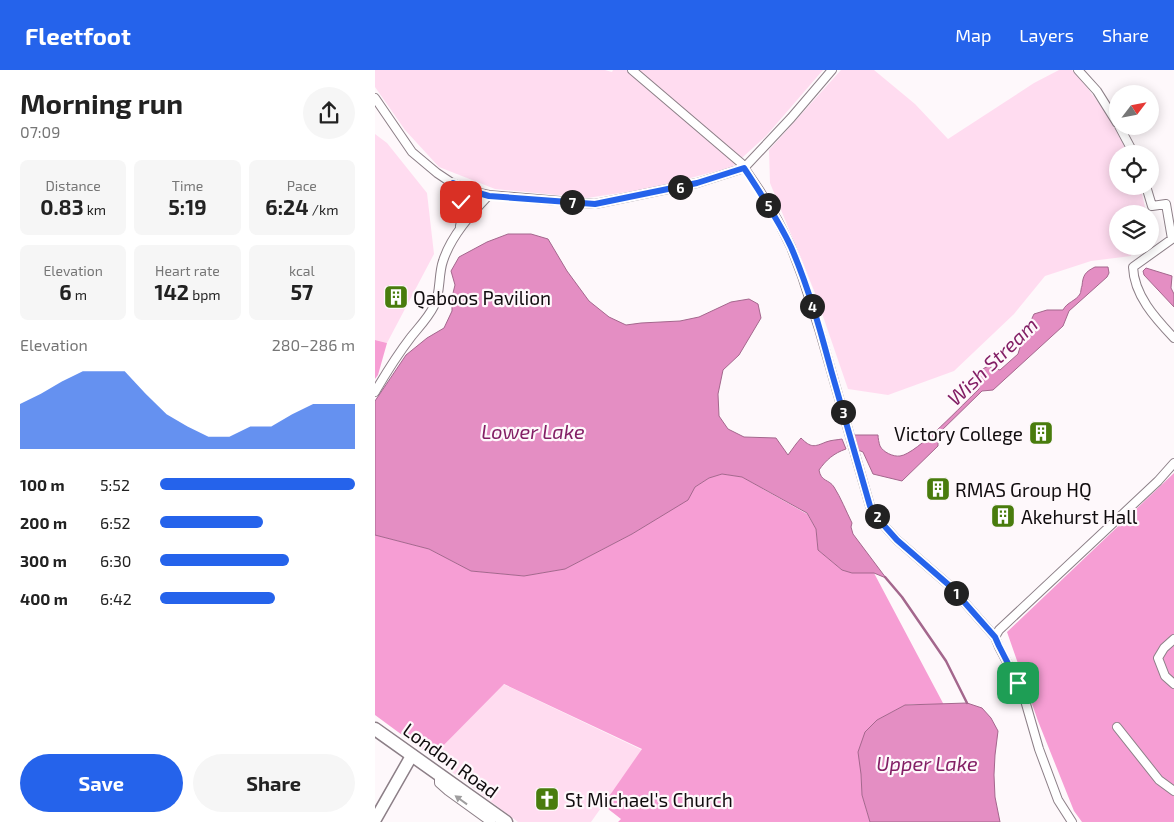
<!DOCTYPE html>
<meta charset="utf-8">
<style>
:root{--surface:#fff;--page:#f6f6f6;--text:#222;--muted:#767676;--accent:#2563eb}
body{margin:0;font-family:"Exo 2",sans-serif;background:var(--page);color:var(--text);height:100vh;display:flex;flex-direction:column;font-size:19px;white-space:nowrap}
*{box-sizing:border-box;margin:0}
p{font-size:16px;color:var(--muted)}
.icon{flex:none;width:28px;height:28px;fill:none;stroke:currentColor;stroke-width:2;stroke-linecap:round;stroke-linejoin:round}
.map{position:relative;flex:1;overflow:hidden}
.side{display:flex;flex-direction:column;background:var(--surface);width:375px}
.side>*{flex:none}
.needle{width:32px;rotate:58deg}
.buttons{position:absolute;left:734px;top:15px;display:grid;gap:10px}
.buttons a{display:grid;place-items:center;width:50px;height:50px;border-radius:50%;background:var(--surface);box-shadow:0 2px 12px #0003;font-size:25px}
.pin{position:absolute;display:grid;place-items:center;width:42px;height:42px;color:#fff;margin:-21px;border-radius:10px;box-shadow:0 2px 8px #0006}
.km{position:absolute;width:25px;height:25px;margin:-12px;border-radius:50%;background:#222;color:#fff;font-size:14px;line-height:25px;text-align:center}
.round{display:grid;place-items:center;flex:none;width:52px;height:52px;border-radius:26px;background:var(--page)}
.head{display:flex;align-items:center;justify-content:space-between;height:85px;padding:0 20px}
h1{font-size:28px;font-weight:700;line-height:38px}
.metrics{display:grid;grid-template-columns:repeat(3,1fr);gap:8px;height:85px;padding:5px 20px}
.metrics div{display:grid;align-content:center;border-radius:8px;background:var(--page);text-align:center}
.metrics b{font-size:21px;font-weight:700}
.metrics small{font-size:14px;font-weight:400}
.metrics p{font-size:14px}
.chart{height:140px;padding:10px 20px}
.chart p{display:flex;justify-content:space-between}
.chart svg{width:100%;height:90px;margin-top:5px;fill:var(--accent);opacity:.7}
.action{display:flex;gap:10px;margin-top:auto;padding:10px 20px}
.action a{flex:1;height:58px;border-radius:30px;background:var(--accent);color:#fff;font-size:20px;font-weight:700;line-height:58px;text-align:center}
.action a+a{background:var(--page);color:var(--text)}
ul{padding:0 20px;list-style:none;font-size:16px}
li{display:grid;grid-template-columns:80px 60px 1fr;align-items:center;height:38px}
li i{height:12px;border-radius:6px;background:var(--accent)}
header{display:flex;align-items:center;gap:30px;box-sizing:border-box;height:70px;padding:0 25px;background:var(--accent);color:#fff}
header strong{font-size:24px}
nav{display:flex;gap:28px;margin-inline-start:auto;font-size:18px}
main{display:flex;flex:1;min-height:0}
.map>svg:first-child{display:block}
</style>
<header>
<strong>Fleetfoot</strong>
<nav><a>Map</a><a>Layers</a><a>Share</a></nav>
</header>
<main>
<section class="side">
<div class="head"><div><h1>Morning run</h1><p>07:09</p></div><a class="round"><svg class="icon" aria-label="share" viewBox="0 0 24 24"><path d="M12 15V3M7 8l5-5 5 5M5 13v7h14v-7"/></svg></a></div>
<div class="metrics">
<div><p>Distance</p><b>0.83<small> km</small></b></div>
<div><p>Time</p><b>5:19</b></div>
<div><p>Pace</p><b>6:24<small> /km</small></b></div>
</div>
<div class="metrics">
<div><p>Elevation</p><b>6<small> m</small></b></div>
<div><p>Heart rate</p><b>142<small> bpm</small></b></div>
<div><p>kcal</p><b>57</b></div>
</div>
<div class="chart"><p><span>Elevation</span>280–286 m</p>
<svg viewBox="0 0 160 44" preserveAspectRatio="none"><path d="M0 44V22L10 17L20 11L30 6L40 6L50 6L60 17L70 27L80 33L90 38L100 38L110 33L120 33L130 27L140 22L150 22L160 22V44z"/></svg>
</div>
<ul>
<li><b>100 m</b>5:52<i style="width:100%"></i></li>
<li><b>200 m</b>6:52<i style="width:53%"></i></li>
<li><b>300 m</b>6:30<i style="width:66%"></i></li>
<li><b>400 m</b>6:42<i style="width:59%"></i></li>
</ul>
<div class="action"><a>Save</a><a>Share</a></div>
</section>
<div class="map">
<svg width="799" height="752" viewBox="0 0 799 752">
<rect width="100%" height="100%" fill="#fef8fb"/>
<path fill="#ffdcf0" d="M 0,0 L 230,0 L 237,2 L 238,0 L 448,0 L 391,66 L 357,97 L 278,118 L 212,128 L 120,119 L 64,97 L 30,60 L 0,17 Z
M 466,0 L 499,0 L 540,34 L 573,69 L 659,13 L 684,0 L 697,0 C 720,25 739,53 753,84 L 742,84 L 742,116 L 765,116 L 771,141 L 770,144 L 742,144 L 742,176 L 759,176 L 756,186 L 716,191 L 670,206 L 639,244 L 579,301 L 513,325 L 473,319 L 440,223 L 395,113 L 394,80 Z
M 0,64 L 12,73 L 52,123 L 59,184 L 12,273 L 0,270 Z
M 128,614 L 267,680 L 216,752 L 143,752 L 57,687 Z"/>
<path fill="#f69ed4" d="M 0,270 L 12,273 L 3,305 L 0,309 Z
M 799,403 L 799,752 L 707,752 L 699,741 L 663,651 L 632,562 Z
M 347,404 L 367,407 L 432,444 L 441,459 L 443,480 L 467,500 L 478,503 L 499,503 L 569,635 L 539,634 L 530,635 L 502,650 L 490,662 L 486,704 L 487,725 L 495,752 L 243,752 L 246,749 L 228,735 L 267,679 L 129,614 L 57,687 L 0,645 L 0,465 L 54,479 L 96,501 L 149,506 L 190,499 L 257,464 L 312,430 L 320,417 L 334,408 Z"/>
<path fill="#e48ec3" stroke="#a4678d" d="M 133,164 L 156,164 L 173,169 L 192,201 L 214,231 L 234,247 L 251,255 L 266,253 L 305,251 L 324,247 L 356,232 L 374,229 L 383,234 L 386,248 L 364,285 L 348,300 L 343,324 L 344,346 L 353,359 L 369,367 L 401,368 L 413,385 L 421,374 L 426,368 C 436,378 439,377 451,372 C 456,370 462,370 467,369 L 471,379 C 459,383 451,390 444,400 C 446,412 454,409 459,417 C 466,428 471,441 477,453 L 476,457 L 478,464 L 511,508 L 499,503 L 477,503 L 467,500 L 443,480 L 441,459 L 432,443 L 367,407 L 347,404 L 334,408 L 320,417 L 313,430 L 257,464 L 190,499 L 149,506 L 96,501 L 54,479 L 0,465 L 0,331 L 31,285 L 52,268 L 69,258 L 77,241 L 77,227 L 80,215 L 76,201 L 84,187 L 112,172 Z
M 720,197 L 733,197 L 734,203 L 732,207 L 694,241 L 688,256 L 618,320 L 607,321 L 563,364 L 563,376 L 527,411 L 498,404 L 488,382 L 483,380 L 479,365 L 503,365 C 503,368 504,373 505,376 C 508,382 518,387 525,386 C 542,384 589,333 604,319 L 602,309 L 606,300 L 613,296 L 625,300 L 643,284 L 648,267 L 659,244 L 672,240 L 688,240 C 692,232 701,231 705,224 C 706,223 706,217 707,216 C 708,205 710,202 720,197 Z
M 771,198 L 797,206 L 796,218 L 799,224 L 799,237 L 769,205 L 768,201 Z
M 592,633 L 607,638 L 616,648 L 623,661 L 620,685 L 619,705 L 620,727 L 625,752 L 495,752 L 487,725 L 486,704 L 483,682 L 490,662 L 502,650 L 530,635 Z"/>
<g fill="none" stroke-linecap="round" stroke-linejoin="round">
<path stroke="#a4678d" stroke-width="2.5" d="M 510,507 L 527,527 L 571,591 L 592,633"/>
<defs>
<path id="street" d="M 257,0 L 366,93 L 385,121 L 402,149 L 416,177 L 427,206 L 445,262 L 495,436 L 505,451 L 522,470 L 575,516 L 620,567 L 624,577 L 643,613 L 649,627 L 664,679 L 683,730 L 697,752
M 703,0 L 722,21 L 742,53
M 0,28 L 37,82 L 62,103 L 77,113 L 100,122 L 114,125 L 220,134 L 322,113 L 369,98
M 744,56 L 759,84
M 369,98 L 416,48 L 457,0
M 77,113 C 85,129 90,138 85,156
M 771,116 L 777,136 L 791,134 L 797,169 L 758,197 C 759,225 780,248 799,268
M 0,322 C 11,303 23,284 36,267 C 44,257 53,248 59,236 C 66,224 63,205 68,191 C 76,166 96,144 114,125
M 620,567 L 624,560 L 783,411 L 799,393
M 799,569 L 789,578 L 783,588 L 790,606 L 799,614
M 742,657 L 784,710 L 799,721
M 64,704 L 64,713 L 73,721 L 116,752"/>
<path id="secondary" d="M 0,750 L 37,685"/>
<path id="primary" d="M 0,659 L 131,752"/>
</defs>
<use href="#street" stroke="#8c7f87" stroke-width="10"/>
<use href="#secondary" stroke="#8c7f87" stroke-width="14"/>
<use href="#primary" stroke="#8c7f87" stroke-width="15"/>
<use href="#street" stroke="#fff" stroke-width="8"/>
<use href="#secondary" stroke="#fff" stroke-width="11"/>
<use href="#primary" stroke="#fff" stroke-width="12"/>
</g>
<defs><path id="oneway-solid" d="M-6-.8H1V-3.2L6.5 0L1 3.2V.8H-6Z" transform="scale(1.25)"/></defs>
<use fill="#9f9e9f" href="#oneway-solid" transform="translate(86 730) rotate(-144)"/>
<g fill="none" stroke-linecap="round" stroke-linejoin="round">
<defs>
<path id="route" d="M 86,132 L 78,113 L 100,122 L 114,126 L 220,134 L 322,113 L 369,98 C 386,124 403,149 416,177 C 433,216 445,259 456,300 C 469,346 482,391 495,436 L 505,451 L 522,470 L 575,516 L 620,567 L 624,576 L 643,613"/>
</defs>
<use href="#route" stroke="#fff" stroke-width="10"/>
<use href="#route" stroke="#2563eb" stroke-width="6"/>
</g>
<defs>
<symbol id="building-square" viewBox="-11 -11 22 22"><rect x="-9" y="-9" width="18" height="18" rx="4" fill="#497c0d" stroke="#fef8fb"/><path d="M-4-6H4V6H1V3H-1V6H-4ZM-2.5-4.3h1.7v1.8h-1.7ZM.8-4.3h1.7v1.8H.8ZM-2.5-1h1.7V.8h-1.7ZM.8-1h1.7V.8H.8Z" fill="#fff"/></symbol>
<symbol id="church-square" viewBox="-11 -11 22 22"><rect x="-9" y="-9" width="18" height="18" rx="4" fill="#497c0d" stroke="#fef8fb"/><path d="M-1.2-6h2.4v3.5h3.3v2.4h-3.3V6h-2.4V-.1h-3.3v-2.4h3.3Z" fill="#fff"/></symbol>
</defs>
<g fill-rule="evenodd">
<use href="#building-square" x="7" y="213" width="28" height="28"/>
<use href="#building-square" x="652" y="349" width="28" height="28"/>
<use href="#building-square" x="549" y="405" width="28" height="28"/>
<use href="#building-square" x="614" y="432" width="28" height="28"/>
<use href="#church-square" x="158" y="715" width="28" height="28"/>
</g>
<g text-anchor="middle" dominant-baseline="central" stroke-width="4.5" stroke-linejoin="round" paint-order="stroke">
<g font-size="19" fill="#100c0e" stroke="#fef8fb" text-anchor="start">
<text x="38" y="227">Qaboos Pavilion</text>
<text x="648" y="363" text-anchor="end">Victory College</text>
<text x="580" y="419">RMAS Group HQ</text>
<text x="646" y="446">Akehurst Hall</text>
<text x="190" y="729">St Michael's Church</text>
</g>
<g font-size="19" fill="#100c0e" stroke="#fef8fb">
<text transform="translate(76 690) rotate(36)">London Road</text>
</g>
<g font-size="20" font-style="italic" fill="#831f65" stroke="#fef8fb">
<text transform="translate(617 291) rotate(-44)">Wish Stream</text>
<text x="158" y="361">Lower Lake</text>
<text x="552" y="693">Upper Lake</text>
</g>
</g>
</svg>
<div class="buttons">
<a><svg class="needle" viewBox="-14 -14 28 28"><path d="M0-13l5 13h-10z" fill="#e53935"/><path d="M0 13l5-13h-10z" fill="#767676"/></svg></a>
<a><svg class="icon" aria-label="locate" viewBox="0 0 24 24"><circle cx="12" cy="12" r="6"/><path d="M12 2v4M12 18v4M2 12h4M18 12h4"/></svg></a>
<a><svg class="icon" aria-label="layers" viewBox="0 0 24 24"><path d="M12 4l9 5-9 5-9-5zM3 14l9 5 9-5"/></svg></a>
</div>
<div class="pin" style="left:643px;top:613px;background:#1e9e55"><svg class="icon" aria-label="arrive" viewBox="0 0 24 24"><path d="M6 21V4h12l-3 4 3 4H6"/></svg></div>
<div class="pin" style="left:86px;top:132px;background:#d93025"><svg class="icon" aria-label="check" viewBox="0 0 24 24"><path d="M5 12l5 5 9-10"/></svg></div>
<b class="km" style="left:581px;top:523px">1</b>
<b class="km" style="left:502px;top:446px">2</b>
<b class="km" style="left:468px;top:342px">3</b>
<b class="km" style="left:437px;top:236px">4</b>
<b class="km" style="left:393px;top:135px">5</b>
<b class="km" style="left:305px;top:117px">6</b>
<b class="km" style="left:197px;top:132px">7</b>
</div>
</main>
